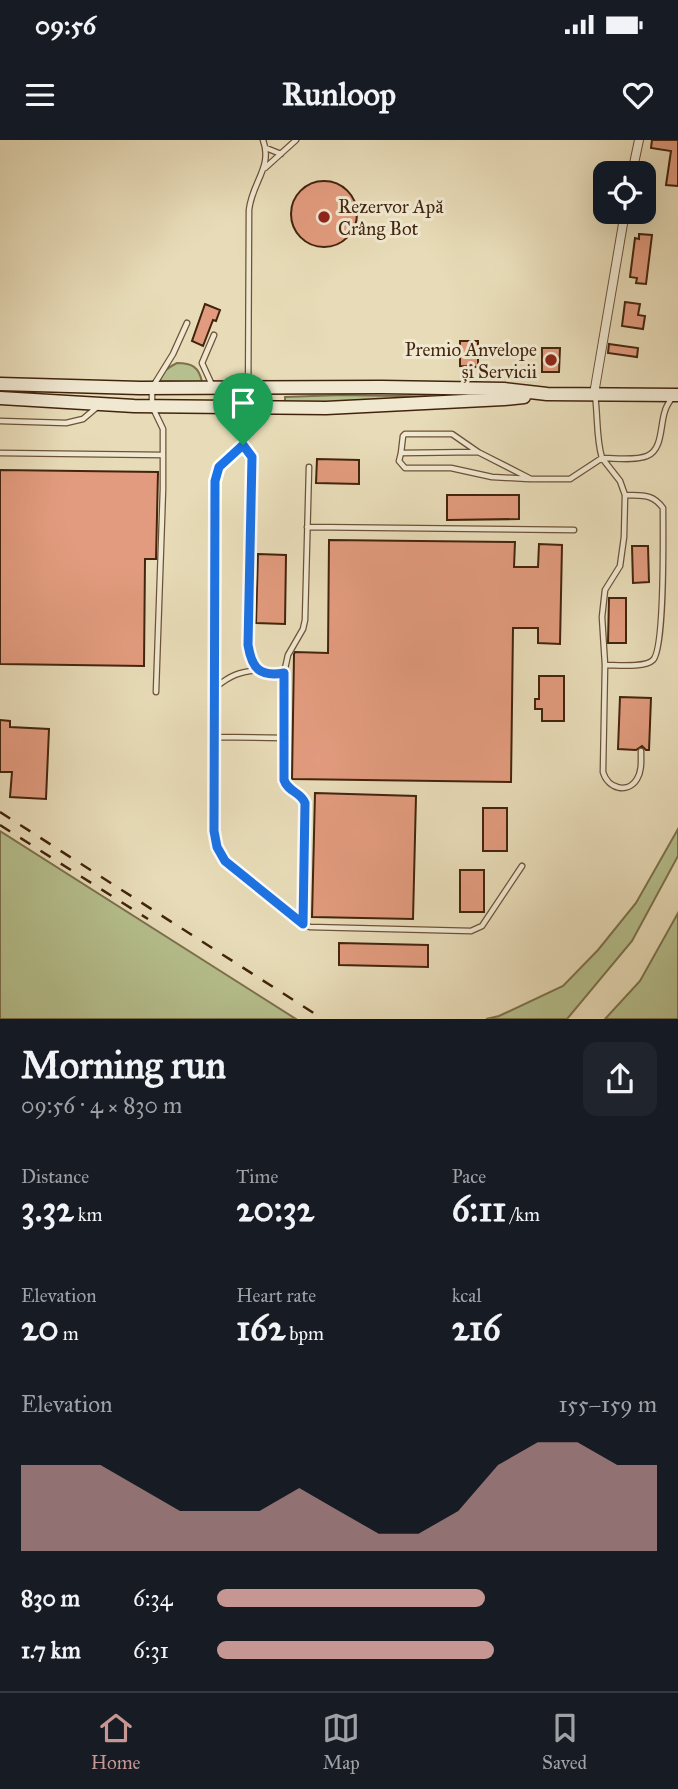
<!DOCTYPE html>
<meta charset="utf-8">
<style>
:root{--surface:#171b24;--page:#20242c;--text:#f1f3f6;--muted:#9ea1a6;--line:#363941;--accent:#c59692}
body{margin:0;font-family:"IM FELL Great Primer",serif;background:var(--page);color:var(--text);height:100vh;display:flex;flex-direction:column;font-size:26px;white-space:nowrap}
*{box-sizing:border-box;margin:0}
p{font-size:23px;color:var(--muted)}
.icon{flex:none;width:38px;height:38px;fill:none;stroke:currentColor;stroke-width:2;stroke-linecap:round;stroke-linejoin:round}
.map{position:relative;height:879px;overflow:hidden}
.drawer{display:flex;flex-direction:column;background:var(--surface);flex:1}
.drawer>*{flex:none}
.controls{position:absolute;left:593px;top:21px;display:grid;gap:14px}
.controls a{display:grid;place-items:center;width:63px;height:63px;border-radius:14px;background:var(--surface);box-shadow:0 7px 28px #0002;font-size:35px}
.pin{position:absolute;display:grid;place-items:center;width:60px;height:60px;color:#fff;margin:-72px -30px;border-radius:50% 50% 50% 0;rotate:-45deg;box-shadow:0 0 7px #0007}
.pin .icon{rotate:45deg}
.round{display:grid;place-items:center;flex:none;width:74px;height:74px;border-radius:14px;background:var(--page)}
.headline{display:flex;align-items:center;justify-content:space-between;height:119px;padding:0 21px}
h1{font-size:38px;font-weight:700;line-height:52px}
.stats{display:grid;grid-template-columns:repeat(3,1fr);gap:10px;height:119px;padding:7px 21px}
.stats div{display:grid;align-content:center}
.stats b{font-size:35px;font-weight:700}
.stats small{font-size:19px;font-weight:400}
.stats p{font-size:19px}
.chart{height:196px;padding:14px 21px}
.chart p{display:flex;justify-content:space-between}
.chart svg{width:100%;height:126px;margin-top:7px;fill:var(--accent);opacity:.7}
ul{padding:0 21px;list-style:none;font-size:23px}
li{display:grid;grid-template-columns:112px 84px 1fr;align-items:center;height:52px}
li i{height:18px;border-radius:9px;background:var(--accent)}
.status{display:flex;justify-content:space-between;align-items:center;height:49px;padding:0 35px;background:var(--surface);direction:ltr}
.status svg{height:19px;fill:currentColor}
header{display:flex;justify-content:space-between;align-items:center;height:91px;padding:0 21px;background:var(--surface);font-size:32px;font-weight:700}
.dock{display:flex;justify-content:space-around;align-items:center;height:98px;border-top:2px solid var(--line);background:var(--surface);font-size:19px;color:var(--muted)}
.dock a{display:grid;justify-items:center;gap:4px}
.dock .current{color:var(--accent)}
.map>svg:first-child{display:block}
</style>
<div class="status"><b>09:56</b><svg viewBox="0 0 49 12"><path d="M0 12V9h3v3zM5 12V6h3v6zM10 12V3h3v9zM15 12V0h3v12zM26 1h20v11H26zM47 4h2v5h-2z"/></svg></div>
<header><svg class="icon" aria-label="menu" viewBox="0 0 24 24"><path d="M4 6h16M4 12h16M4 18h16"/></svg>Runloop<svg class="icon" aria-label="heart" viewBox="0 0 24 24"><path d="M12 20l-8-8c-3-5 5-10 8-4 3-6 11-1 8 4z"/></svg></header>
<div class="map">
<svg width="678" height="879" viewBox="0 0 678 879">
<rect width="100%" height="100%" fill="#e8dcb8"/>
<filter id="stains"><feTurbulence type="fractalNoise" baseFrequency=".00286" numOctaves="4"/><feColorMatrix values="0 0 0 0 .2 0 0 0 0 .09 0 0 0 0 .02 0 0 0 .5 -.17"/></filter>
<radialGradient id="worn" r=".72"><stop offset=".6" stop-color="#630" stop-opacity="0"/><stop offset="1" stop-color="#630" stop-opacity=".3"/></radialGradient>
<path fill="#b6c08e" stroke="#7c724e" stroke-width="2" d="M 177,223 C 192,223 199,227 202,242 L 160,241 C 163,231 167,228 177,223 Z
M 341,255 L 454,257 L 339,264 L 285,262 L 285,257 Z
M 678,689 L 678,716 L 632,801 L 567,879 L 486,879 L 499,876 L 563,846 L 598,810 L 636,763 Z
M 0,691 L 296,879 L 0,879 Z
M 678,773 L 678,879 L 605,879 L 640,841 Z"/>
<path fill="#e29b7e" stroke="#42240d" stroke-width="2" d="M 652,0 L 678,0 L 678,46 L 666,45 L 671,11 L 651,8 Z
M291 74a33 33 0 1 1 66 0a33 33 0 1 1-66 0Z
M 639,94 L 652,95 L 646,144 L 636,143 L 637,138 L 630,137 L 635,98 L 639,99 Z
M 625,162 L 640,164 L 638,175 L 645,176 L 643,189 L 622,186 Z
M 205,164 L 220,170 L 216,181 L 213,180 L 203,206 L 192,201 Z
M 460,201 L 478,201 L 478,227 L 460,226 Z
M 609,204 L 638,208 L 637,217 L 608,213 Z
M 542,208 L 560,208 L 559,232 L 542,232 Z
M 317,319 L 359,320 L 359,344 L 316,343 Z
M 0,330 L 158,332 L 156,419 L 145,419 L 144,526 L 0,524 Z
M 447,355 L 519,355 L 519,379 L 447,380 Z
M 329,400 L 515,402 L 514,427 L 538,427 L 539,404 L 562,405 L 560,504 L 538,503 L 538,488 L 513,488 L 511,642 L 292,639 L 294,514 L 295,512 L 328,513 Z
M 632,406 L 648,406 L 649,442 L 633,443 Z
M 258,414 L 286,415 L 285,484 L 256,483 Z
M 609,458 L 626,458 L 626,503 L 608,503 Z
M 539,536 L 564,536 L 564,581 L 542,581 L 542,569 L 535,569 L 535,559 L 539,559 Z
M 620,557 L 651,558 L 649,610 L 646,610 L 642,606 L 636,610 L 618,609 Z
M 0,580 L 10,581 L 10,587 L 49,589 L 46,659 L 10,657 L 12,632 L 0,632 Z
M 315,653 L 416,656 L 413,779 L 312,777 Z
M 483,668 L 507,668 L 507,711 L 483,711 Z
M 460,730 L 484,730 L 484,772 L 460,772 Z
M 339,803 L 428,805 L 428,827 L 339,825 Z"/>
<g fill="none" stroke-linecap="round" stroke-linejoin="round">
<defs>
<path id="service" d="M 263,0 C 273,27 252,42 249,70 L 248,282 L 243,305 L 219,327 L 215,341 L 214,691 L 217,707 L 225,721 L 303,784 L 310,787 L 471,791 L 482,786 L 522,726
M 266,8 L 281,14
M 265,28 L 296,0
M 212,245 L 202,223 L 214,195
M 595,255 C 598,276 596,298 602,318 C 615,318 634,321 647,316 C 663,310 660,284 665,271 C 666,266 670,261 673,256
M 0,281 L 66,283 L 83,279 L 96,268
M 243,305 L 252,317 L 248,505 C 252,529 260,536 284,533 L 288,515 L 303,489 L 305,480 L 309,327
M 478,312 L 401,313 L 403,296 L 405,294 L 452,294 L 478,312 L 531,339 L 570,339 L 602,318 L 620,341 L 625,355 C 642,356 652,353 663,368 C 663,391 665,508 653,520 C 645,528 617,525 605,525
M 0,313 L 163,315 L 163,349 L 156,552
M 401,313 L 399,321 L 405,328 L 451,328 L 492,337 L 529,339
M 163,315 L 163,289 L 152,266 L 152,248 L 173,214 L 187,183
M 625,355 L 624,397 L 620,426 L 605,450 L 602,477 L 605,525 L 603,632 C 608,649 628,654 637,639 C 642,631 641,621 641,611
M 307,387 L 574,390
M 284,533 L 284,640 C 288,652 301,651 305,663 L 303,783
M 216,547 C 231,535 239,532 258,530
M 215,597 L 284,598"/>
<path id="minor" d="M 632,33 L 639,0
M 594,254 L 625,72"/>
<path id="secondary" d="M 0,244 L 140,248 L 382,247 L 504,249 L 547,254 L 678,255
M 0,258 L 134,266 L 326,268 L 504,259 L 524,257"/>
</defs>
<use href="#service" stroke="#6c5238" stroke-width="7"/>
<use href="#minor" stroke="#6c5238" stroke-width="10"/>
<use href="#secondary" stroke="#42240d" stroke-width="15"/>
<use href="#service" stroke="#f0e8d1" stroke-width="4.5"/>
<use href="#minor" stroke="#f0e8d1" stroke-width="8"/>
<use href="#secondary" stroke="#f0e8d1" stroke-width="12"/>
<path stroke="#42240d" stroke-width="2.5" stroke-dasharray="12 12" stroke-linecap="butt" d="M 0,672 L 323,879
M 0,685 L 148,779"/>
</g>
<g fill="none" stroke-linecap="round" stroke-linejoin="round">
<defs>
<path id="route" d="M 243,305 L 252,317 L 248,505 C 252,529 260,537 284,533 L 284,640 C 288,652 301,652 305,663 L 303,784 L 225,721 L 217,707 L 214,691 L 215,341 L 219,327 Z"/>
</defs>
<use href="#route" stroke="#fff" stroke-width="14"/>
<use href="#route" stroke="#1a73e8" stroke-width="9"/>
</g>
<g fill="#8f2418" stroke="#f0e8d1" stroke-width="2.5">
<circle cx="324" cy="77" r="7"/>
<circle cx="551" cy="220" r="7"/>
</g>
<g text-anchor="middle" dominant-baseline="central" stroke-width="6" stroke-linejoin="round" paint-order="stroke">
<g font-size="19" fill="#42240d" stroke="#f0e8d1" text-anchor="start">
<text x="338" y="66">Rezervor Apă<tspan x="338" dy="22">Crâng Bot</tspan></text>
<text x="537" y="209" text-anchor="end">Premio Anvelope<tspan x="537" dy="22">și Servicii</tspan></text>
</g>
</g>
<rect width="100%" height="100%" filter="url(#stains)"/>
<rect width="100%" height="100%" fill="url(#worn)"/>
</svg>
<div class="controls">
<a><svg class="icon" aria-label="locate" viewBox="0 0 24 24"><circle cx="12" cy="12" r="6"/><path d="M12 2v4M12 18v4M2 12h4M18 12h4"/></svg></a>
</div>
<div class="pin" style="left:243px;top:305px;background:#1e9e55"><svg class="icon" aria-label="arrive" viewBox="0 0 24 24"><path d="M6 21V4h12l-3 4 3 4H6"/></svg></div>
</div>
<section class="drawer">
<div class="headline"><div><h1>Morning run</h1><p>09:56 · 4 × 830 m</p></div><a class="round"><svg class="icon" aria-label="share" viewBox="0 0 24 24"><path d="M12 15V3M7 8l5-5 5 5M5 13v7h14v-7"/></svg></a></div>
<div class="stats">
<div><p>Distance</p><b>3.32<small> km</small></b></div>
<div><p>Time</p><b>20:32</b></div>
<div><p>Pace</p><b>6:11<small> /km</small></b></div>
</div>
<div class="stats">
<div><p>Elevation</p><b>20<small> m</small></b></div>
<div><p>Heart rate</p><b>162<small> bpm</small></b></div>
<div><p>kcal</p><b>216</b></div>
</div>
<div class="chart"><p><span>Elevation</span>155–159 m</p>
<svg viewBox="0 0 160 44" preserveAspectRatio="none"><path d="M0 44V14L10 14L20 14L30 22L40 30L50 30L60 30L70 22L80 30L90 38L100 38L110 30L120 14L130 6L140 6L150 14L160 14V44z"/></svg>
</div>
<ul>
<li><b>830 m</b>6:34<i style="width:61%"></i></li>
<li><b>1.7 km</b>6:31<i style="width:63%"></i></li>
</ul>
</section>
<nav class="dock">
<a class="current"><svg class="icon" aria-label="home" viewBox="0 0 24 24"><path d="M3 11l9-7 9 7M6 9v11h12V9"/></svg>Home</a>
<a><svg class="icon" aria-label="map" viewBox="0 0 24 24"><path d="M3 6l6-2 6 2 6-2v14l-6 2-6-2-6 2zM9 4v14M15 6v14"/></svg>Map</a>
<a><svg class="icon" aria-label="saved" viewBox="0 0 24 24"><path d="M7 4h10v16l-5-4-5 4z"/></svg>Saved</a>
</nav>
